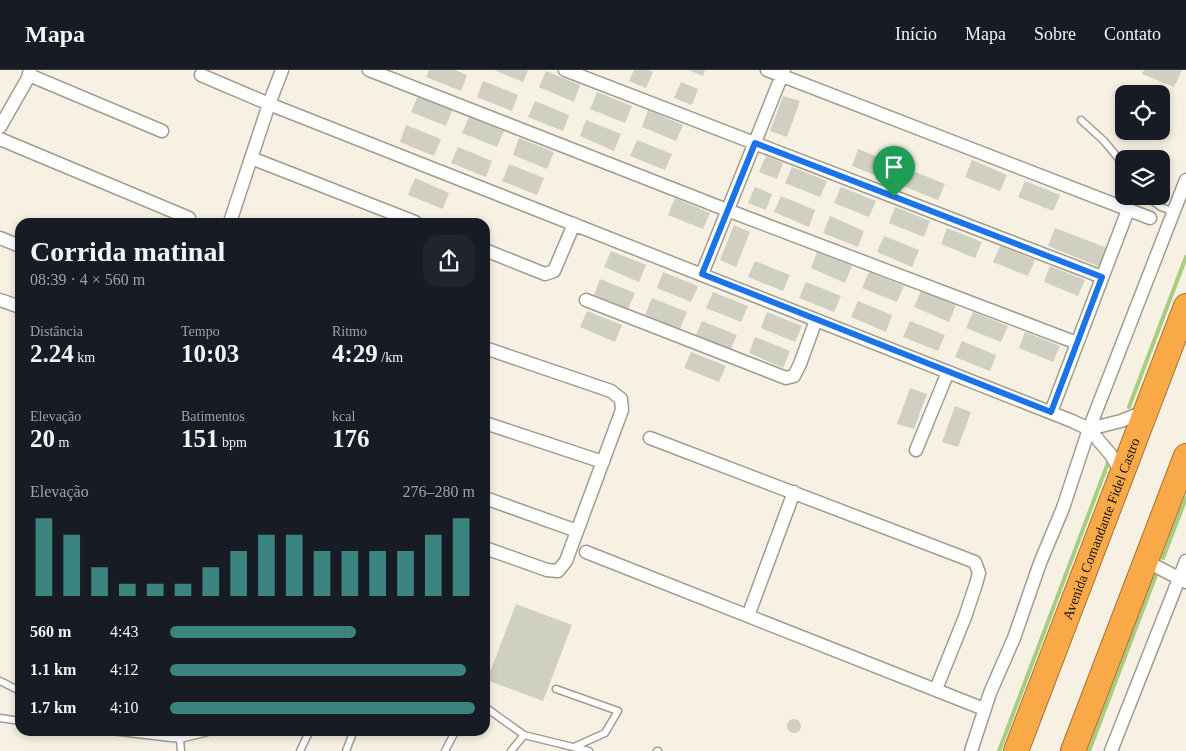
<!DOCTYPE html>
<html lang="pt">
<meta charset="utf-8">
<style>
:root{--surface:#171b24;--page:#20242c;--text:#f1f3f6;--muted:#9ea1a6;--line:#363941;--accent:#3c847f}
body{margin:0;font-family:Georgia,serif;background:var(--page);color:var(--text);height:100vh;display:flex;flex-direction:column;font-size:19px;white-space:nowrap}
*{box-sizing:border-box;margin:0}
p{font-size:16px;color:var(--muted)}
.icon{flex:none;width:28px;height:28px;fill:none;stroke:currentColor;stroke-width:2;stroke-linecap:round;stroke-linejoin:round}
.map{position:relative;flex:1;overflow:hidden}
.side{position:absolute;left:15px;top:148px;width:475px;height:518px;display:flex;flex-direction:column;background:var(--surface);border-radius:15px;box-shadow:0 2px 8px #0003}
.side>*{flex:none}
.buttons{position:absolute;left:1115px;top:15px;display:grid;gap:10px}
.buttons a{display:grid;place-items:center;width:55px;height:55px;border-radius:10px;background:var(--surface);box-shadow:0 2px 8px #0003;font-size:25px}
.pin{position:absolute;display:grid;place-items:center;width:42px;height:42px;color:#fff;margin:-51px -21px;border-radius:50% 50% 50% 0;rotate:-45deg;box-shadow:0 0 5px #0007}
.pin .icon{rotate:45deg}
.round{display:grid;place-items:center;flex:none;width:52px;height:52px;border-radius:15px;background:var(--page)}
.summary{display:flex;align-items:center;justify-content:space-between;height:85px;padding:0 15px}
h1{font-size:28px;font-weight:700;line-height:38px}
.figures{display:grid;grid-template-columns:repeat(3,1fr);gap:8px;height:85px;padding:5px 15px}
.figures div{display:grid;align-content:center}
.figures b{font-size:25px;font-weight:700}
.figures small{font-size:14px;font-weight:400}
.figures p{font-size:14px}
.chart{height:140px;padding:10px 15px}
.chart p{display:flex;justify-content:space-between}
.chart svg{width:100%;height:90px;margin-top:5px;stroke:var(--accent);stroke-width:6}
ul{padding:0 15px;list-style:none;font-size:16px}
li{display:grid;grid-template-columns:80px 60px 1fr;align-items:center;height:38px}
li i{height:12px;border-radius:6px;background:var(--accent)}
header{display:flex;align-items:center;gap:30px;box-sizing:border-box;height:70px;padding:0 25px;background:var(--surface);border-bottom:1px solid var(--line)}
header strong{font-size:24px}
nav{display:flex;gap:28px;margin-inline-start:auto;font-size:18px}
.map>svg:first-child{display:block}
</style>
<header>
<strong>Mapa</strong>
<nav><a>Início</a><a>Mapa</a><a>Sobre</a><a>Contato</a></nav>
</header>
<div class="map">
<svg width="1186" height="681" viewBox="0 0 1186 681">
<rect width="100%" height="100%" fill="#f7f1e4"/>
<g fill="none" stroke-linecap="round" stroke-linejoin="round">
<path stroke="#a8cd7e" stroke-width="4" d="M 1129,337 L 1186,187
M 1163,488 L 1186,428
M 999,681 L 1108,393
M 1089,681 L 1156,505"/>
</g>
<path fill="#cfcfc2" d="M 429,0 L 455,0 L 467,5 L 461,21 L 426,7 Z
M 494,0 L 528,0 L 523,12 Z
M 634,0 L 649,0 L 653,2 L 646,18 L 629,11 Z
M 688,0 L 705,0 L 703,6 Z
M 1144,0 L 1182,0 L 1174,17 L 1142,4 Z
M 546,1 L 580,15 L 574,32 L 539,17 Z
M 483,11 L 518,25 L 512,41 L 477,27 Z
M 681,12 L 698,19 L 692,35 L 674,28 Z
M 597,22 L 632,36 L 625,53 L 590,39 Z
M 418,26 L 452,40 L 446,56 L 411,42 Z
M 783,26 L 800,31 L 787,67 L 770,61 Z
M 535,31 L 569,45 L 563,61 L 528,47 Z
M 648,40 L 683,55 L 676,71 L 642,57 Z
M 469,47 L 504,61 L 497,77 L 462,63 Z
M 586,50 L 621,64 L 614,81 L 580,66 Z
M 406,55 L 441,69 L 434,86 L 400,72 Z
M 519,68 L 554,82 L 547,99 L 513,85 Z
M 637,70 L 672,84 L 665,100 L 630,86 Z
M 458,77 L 492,91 L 486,107 L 451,93 Z
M 858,79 L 893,93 L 887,110 L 852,96 Z
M 766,86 L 783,93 L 777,109 L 759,102 Z
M 972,90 L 1007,105 L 1000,121 L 965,107 Z
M 509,94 L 544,108 L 537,125 L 502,111 Z
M 792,97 L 827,111 L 820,127 L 785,113 Z
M 910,100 L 945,114 L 938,130 L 903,116 Z
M 415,108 L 449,123 L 443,139 L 408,125 Z
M 1025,111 L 1060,125 L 1053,141 L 1018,127 Z
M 755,117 L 772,124 L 766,140 L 748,133 Z
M 841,117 L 876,131 L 869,147 L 834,133 Z
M 781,126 L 815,140 L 809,157 L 774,142 Z
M 675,128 L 710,143 L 703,159 L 668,145 Z
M 895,137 L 930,151 L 924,167 L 889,153 Z
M 830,146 L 864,161 L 858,177 L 823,163 Z
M 734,155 L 750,162 L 736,197 L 720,190 Z
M 947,158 L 982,172 L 975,188 L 941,174 Z
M 1055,158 L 1107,178 L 1100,197 L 1048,176 Z
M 884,166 L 919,180 L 912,197 L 877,182 Z
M 1000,176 L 1035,190 L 1028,206 L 993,192 Z
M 611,181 L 646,195 L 639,212 L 604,197 Z
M 817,182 L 852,196 L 845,213 L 811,198 Z
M 755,191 L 790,205 L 783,221 L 748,207 Z
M 1050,196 L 1085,210 L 1078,226 L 1044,212 Z
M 663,202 L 698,216 L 691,232 L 657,218 Z
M 869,202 L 904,216 L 897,232 L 862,218 Z
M 600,209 L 635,223 L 628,239 L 594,225 Z
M 806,212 L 841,226 L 834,242 L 799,228 Z
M 921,221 L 956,235 L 949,252 L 914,237 Z
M 713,222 L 748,236 L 741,252 L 706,238 Z
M 652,228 L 687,242 L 680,259 L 645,245 Z
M 858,231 L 892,245 L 886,262 L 851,247 Z
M 587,241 L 622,255 L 615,272 L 580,257 Z
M 767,242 L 802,256 L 795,272 L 761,258 Z
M 973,242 L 1008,256 L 1001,272 L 966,258 Z
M 702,251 L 737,265 L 730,281 L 695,267 Z
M 910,251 L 945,265 L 938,281 L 903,267 Z
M 1025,262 L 1060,276 L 1053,292 L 1019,278 Z
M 755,267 L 790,281 L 783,298 L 749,283 Z
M 962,271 L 996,285 L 990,301 L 955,287 Z
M 691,282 L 726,296 L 719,312 L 684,298 Z
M 910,318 L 927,324 L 914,359 L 897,354 Z
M 955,336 L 971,342 L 958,377 L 942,372 Z
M 516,534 L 572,555 L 543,631 L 487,610 Z
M787 656a7 7 0 1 1 14 0a7 7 0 1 1-14 0Z"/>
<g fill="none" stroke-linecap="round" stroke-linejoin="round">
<defs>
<path id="service" d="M 1081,50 L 1104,71 L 1124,95
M 1146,126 L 1161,137 L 1174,142
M 0,611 L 20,621
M 556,619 L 618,641 L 605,663 L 574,677
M 485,637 L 524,665 L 589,681
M 0,648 L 20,651
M 103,660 L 180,669 L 216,660
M 180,669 L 181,681
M 300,681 L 310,660
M 346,681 L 354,660
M 445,681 L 456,660
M 511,681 L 524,665
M 657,681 L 658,681"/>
<path id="minor" d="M 369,0 L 727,140 L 1077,273
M 565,0 L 1102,207
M 767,0 L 1150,148
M 29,5 L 162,61
M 201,5 L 269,34 L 1072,351 L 1089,359 L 1111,385 L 1122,404
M 0,57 L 28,8 L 30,0
M 0,69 L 189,148
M 251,88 L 415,152
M 230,152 L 269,34 L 282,0
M 0,168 L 20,176
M 485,180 L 545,204 L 554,201 L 574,154
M 702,204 L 784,0
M 0,230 L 20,237
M 586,230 L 786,308 L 794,306 L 800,294 L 816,250
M 485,278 L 611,321 L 621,329 L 622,340 L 566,491 L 558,501 L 547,500 L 485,478
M 1051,342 L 1128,140
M 485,353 L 603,392
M 1089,359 L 1121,351 L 1146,341
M 650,368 L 975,492 L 979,503 L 976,514 L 965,547 L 936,619
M 916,380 L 948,302
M 485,428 L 577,461
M 586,482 L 984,639
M 1146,491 L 1186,512
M 748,546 L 794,422
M 971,681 L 990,623 L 1014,568 L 1040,493 L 1063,438 L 1089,359 L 1186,110
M 1111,681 L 1186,491"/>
<g id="motorway">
<path id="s1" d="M 1016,681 L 1186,236"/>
<path d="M 1073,681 L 1186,386"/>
</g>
</defs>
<use href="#service" stroke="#a09c90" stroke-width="9"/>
<use href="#minor" stroke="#a09c90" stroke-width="15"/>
<use href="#motorway" stroke="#a77232" stroke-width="26"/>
<use href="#service" stroke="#fff" stroke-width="6"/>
<use href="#minor" stroke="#fff" stroke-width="12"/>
<use href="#motorway" stroke="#faa949" stroke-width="24"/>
</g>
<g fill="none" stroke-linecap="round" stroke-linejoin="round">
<defs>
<path id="route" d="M 755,73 L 1102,207 L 1051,342 L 702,204 Z"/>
</defs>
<use href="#route" stroke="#fff" stroke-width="10"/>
<use href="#route" stroke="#1a73e8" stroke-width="6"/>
</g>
<g text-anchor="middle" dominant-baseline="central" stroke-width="4" stroke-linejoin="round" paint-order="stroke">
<g font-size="14" fill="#0d0c08" stroke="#fff">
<text stroke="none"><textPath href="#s1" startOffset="238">Avenida Comandante Fidel Castro</textPath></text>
</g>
</g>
</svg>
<div class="buttons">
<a><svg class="icon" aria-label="locate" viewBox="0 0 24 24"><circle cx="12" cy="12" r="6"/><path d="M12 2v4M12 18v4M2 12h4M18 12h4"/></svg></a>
<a><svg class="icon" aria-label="layers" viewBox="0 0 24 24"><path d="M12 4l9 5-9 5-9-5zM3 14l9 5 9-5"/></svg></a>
</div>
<div class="pin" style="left:894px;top:127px;background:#1e9e55"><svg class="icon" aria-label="arrive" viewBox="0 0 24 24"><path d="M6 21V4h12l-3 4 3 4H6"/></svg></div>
<section class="side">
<div class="summary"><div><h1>Corrida matinal</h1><p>08:39 · 4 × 560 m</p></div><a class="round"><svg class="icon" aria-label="share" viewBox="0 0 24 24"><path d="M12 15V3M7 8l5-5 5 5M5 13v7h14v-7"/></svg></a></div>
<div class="figures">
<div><p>Distância</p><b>2.24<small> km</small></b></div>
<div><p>Tempo</p><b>10:03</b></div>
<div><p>Ritmo</p><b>4:29<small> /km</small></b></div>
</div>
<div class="figures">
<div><p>Elevação</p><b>20<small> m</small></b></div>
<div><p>Batimentos</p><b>151<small> bpm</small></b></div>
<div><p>kcal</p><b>176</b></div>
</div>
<div class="chart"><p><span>Elevação</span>276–280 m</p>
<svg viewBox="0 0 160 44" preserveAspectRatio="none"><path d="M5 44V6M15 44V14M25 44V30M35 44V38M45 44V38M55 44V38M65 44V30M75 44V22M85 44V14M95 44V14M105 44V22M115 44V22M125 44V22M135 44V22M145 44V14M155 44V6"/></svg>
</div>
<ul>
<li><b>560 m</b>4:43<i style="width:61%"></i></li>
<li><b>1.1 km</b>4:12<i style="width:97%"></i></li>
<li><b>1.7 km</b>4:10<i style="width:100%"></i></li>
</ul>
</section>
</div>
